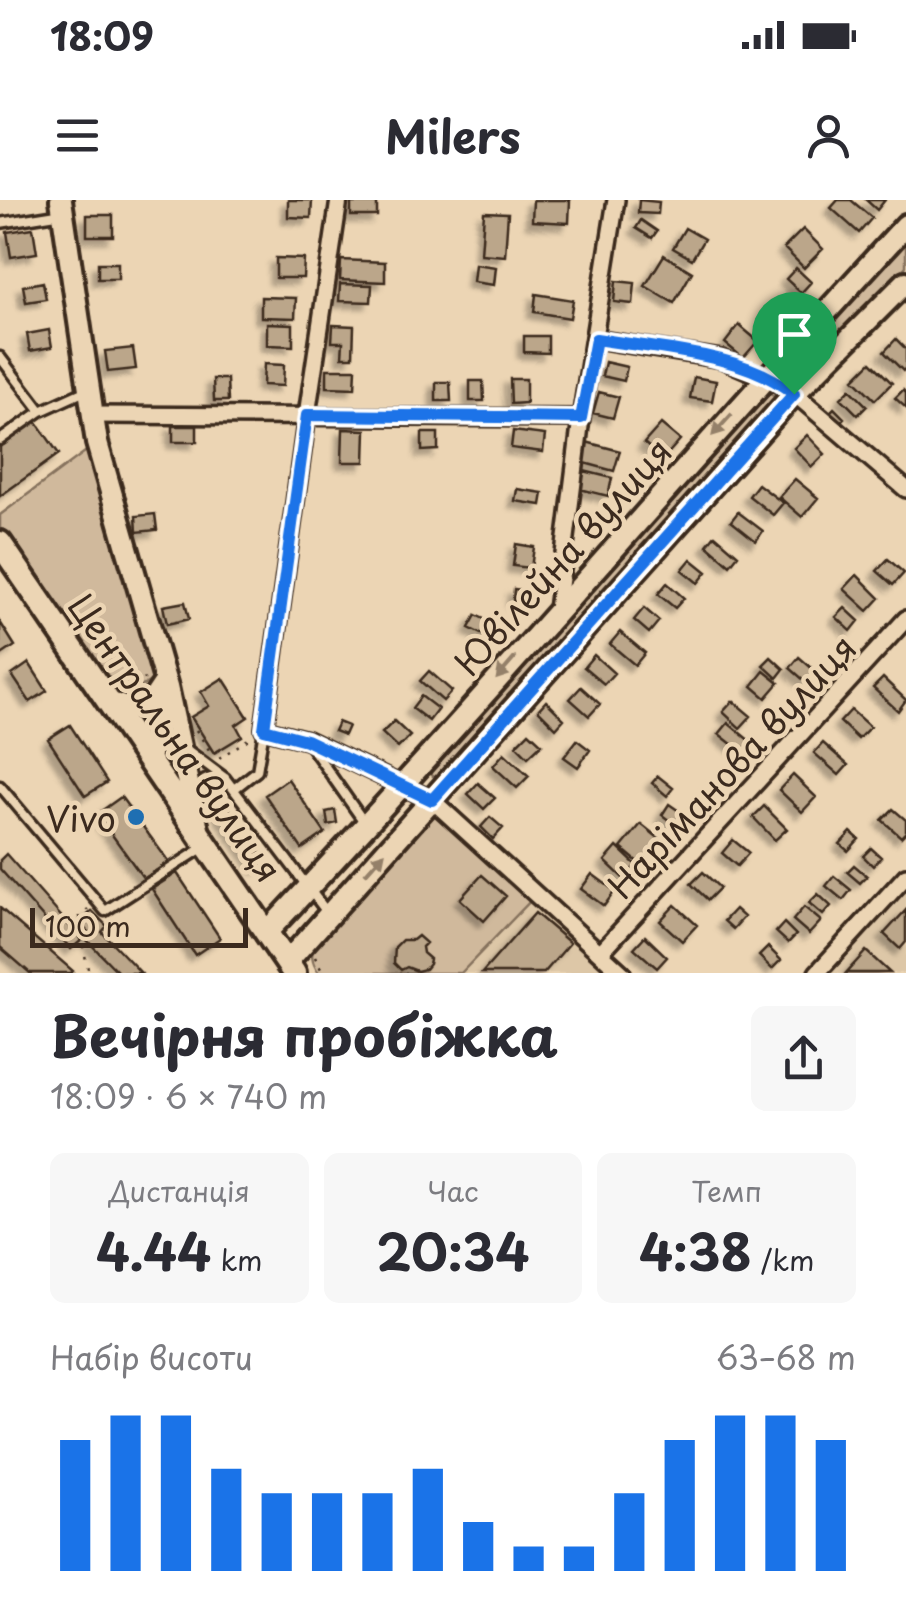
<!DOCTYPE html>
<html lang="uk">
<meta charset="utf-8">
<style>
:root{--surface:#fff;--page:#f7f7f7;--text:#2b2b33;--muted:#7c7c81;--accent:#1a73e8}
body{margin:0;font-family:"Playpen Sans",sans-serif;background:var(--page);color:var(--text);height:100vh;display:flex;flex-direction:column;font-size:38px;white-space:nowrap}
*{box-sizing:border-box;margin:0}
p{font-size:32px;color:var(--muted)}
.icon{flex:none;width:55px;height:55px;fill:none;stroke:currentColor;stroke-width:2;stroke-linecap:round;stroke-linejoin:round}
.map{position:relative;height:773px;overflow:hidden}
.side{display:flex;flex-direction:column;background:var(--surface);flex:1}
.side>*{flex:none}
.scale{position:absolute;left:30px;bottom:25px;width:218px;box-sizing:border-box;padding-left:10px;border:5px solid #3b2a1e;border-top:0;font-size:28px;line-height:35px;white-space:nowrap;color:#3b2a1e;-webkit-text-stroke:8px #ecd5b4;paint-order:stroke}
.pin{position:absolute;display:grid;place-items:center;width:85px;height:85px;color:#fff;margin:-102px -42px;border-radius:50% 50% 50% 0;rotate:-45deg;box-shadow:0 0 10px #0007}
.pin .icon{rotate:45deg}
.round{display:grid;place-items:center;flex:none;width:105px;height:105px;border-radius:15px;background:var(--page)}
.summary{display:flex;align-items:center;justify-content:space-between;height:170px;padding:0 50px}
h1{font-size:55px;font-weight:700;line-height:75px}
.stats{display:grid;grid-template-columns:repeat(3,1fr);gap:15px;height:170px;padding:10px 50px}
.stats div{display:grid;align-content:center;border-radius:15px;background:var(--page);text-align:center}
.stats b{font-size:50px;font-weight:700}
.stats small{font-size:28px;font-weight:400}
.stats p{font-size:28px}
.chart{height:280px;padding:20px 50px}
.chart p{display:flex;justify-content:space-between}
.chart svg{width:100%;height:180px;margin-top:10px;stroke:var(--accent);stroke-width:6}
.status{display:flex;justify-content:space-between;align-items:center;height:70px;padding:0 50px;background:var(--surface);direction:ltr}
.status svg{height:28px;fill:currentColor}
header{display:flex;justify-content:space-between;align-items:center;height:130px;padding:0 50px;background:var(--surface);font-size:45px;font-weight:700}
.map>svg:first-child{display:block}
</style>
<div class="status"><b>18:09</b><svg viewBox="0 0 49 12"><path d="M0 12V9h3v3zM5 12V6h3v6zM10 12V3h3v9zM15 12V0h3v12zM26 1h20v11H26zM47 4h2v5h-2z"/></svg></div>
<header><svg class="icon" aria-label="menu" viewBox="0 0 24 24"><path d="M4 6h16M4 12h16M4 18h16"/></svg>Milers<svg class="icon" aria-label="person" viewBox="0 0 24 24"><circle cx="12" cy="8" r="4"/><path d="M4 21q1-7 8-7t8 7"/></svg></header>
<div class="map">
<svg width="906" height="773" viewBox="0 0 906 773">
<defs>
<filter id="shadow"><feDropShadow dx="-6" dy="6" stdDeviation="2.5" flood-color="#0004"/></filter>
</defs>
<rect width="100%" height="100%" fill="#ecd5b4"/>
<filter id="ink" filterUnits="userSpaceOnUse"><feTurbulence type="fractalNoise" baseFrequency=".01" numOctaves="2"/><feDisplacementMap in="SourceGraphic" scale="20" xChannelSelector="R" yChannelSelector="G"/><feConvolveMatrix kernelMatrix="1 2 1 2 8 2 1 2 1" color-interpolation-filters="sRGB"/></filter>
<g filter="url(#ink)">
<path fill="#ddc7a7" d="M 906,678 L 906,773 L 817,773 Z
M 536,695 L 622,773 L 462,773 Z"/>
<path fill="#d0b99c" stroke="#86725d" stroke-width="2.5" d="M 906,28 L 906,66 L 799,181 L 775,171 Z
M 761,190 L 783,200 L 435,578 L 420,564 Z
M 97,243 L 156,474 L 152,480 L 123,498 L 115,496 L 0,329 L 0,315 Z
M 437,604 L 536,695 L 461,773 L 319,773 C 311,762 310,753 316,741 Z"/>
<path fill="#bba68a" stroke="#3b2a1e" stroke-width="2.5" filter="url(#shadow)" d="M 288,0 L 312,0 L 311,18 L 288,17 Z
M 533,0 L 570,0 L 569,23 L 532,21 Z
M 639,0 L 659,2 L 658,14 L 638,13 Z
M 838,0 L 851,0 L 872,18 L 859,33 L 831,8 Z
M 866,0 L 885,0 L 877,10 Z
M 351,3 L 377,3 L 377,16 L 351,16 Z
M 484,12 L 508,13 L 505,56 L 481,54 Z
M 87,15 L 113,15 L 113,36 L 87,36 Z
M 641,20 L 657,31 L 652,38 L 636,28 Z
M 33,28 L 37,53 L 11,57 L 7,32 Z
M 685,28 L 704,39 L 692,59 L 673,48 Z
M 803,29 L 823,49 L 804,68 L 784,48 Z
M 664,55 L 692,72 L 674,103 L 645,86 Z
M 276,58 L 304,59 L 303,78 L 276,78 Z
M 341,60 L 385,62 L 385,82 L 340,80 Z
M 98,63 L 118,63 L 118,79 L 98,79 Z
M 475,64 L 496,67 L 494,85 L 473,82 Z
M 796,68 L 811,82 L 801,93 L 786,79 Z
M 616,81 L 635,83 L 633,104 L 614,102 Z
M 43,82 L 46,99 L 26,102 L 23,86 Z
M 340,84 L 372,85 L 371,102 L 339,101 Z
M 536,94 L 573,100 L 570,118 L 534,112 Z
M 261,97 L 296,98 L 295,118 L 261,117 Z
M 267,123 L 293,124 L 293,146 L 267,145 Z
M 333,125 L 354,126 L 353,157 L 342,157 L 343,142 L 332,142 Z
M 739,125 L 758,141 L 743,158 L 725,143 Z
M 49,130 L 52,147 L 30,151 L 27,134 Z
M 524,136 L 548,136 L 548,153 L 524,152 Z
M 896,139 L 906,149 L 906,168 L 903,171 L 884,152 Z
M 133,148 L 136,169 L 108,172 L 105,151 Z
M 605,162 L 627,167 L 624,181 L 602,176 Z
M 871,162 L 892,183 L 875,200 L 854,179 Z
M 264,164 L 284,165 L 283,186 L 263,185 Z
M 327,169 L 356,169 L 355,188 L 327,187 Z
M 694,177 L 716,181 L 712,201 L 690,198 Z
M 213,179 L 227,179 L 228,201 L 214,201 Z
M 510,179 L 526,179 L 526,203 L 511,204 Z
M 470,181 L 483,181 L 484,201 L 470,201 Z
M 436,182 L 450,182 L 451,201 L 436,201 Z
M 850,189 L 867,206 L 858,215 L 841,198 Z
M 903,190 L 906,193 L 906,208 L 895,198 Z
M 599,192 L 619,197 L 613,218 L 593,213 Z
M 834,208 L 844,218 L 837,225 L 827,215 Z
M 35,220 L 59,254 L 0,296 L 0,245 Z
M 661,224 L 680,240 L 663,259 L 644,243 Z
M 173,226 L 197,226 L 197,242 L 173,242 Z
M 343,229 L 366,230 L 365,262 L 342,262 Z
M 513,231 L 545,235 L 543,252 L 511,248 Z
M 422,233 L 438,233 L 438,250 L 422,251 Z
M 807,235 L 825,254 L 812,267 L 794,248 Z
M 586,242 L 620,251 L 614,271 L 581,262 Z
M 584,271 L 612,278 L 608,296 L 580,289 Z
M 795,279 L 818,298 L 802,317 L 779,297 Z
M 758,284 L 783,303 L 773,315 L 749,296 Z
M 517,289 L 543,293 L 541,305 L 515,301 Z
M 738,312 L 763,331 L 756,341 L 731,321 Z
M 155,314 L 157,330 L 137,332 L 136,316 Z
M 715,335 L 738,355 L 730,365 L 707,345 Z
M 516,344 L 534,347 L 531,368 L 513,366 Z
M 691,359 L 707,372 L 698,383 L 682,370 Z
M 888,359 L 904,373 L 893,385 L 877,371 Z
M 857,375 L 880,398 L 868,411 L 844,389 Z
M 667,383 L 684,398 L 675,408 L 658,394 Z
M 514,389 L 531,391 L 530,403 L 513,401 Z
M 185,402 L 189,419 L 167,424 L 163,406 Z
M 644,408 L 659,421 L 649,433 L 634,420 Z
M 845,408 L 859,421 L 851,431 L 836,417 Z
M 476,415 L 506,430 L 499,443 L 469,428 Z
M 0,422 L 15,446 L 0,456 Z
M 620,432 L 645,453 L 635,465 L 610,444 Z
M 594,455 L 614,473 L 604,484 L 584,467 Z
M 771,457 L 784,469 L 777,478 L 763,465 Z
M 799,457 L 815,471 L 806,482 L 790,468 Z
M 29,463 L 47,491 L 30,502 L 12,475 Z
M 429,471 L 452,491 L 443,501 L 420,481 Z
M 764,471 L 779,483 L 766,498 L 752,486 Z
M 223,478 L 248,517 L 236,525 L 242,536 L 214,553 L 191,517 L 209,506 L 201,492 Z
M 883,478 L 906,500 L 898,511 L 873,488 Z
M 581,487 L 600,504 L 589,516 L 570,499 Z
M 421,496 L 438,509 L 429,521 L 412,508 Z
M 546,501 L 564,519 L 556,528 L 538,510 Z
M 733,501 L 751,516 L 740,528 L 723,512 Z
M 851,510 L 870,527 L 858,539 L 840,522 Z
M 394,521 L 410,536 L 398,548 L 382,533 Z
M 338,522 L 348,526 L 344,535 L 334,531 Z
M 728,523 L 751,542 L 742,552 L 719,534 Z
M 70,525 L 107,582 L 85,596 L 48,539 Z
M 529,532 L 542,544 L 528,557 L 516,545 Z
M 577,540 L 590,550 L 578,567 L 564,557 Z
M 823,543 L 848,565 L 839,575 L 814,553 Z
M 504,553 L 529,576 L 517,588 L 493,566 Z
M 793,575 L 816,597 L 802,612 L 779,590 Z
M 658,576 L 673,588 L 667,596 L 652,583 Z
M 288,579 L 325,633 L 302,649 L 265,595 Z
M 478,583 L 495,598 L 484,609 L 468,594 Z
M 121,597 L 169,662 L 144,679 L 97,614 Z
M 225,603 L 236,618 L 227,624 L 217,609 Z
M 669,604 L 682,613 L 674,624 L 662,615 Z
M 764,606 L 787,629 L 775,640 L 753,617 Z
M 893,609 L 906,620 L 906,632 L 901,637 L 882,620 Z
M 335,610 L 337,623 L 328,625 L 326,612 Z
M 490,617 L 503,628 L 493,639 L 481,627 Z
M 233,620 L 249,642 L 242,646 L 227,624 Z
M 641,624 L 661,640 L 640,664 L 621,648 Z
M 851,632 L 859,639 L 848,651 L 840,644 Z
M 251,640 L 267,662 L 258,668 L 242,646 Z
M 733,640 L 749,653 L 737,666 L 722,653 Z
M 617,647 L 636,665 L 624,679 L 605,661 Z
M 871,648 L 881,657 L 873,666 L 863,656 Z
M 6,654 L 82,740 L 71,749 L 0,669 L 0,660 Z
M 854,665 L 867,676 L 860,683 L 847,672 Z
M 703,672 L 720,688 L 708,700 L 691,684 Z
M 177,673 L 220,738 L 195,755 L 152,689 Z
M 592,674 L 615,691 L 604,706 L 581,689 Z
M 482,675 L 506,696 L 484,721 L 460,699 Z
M 834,676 L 851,690 L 843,700 L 826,686 Z
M 818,694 L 831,706 L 823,715 L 809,703 Z
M 675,705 L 697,725 L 682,741 L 660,721 Z
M 804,707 L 821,721 L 809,734 L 793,720 Z
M 0,708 L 73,771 L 71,773 L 30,773 L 0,747 Z
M 735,709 L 744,717 L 733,729 L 724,721 Z
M 906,710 L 906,742 L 900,749 L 884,734 Z
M 92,711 L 107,726 L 102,732 L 141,773 L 119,773 L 84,737 L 89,733 L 79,723 Z
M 535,713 L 570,743 L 544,773 L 482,773 Z
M 784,723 L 796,735 L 788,743 L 776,732 Z
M 418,736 L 426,743 L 422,747 L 423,753 L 430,759 L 429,764 L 425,769 L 417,771 L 407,767 L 401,770 L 394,763 L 395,747 L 402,740 L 413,740 Z
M 645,736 L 667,757 L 657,768 L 634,748 Z
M 768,747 L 781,760 L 772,769 L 759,756 Z
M 866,751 L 890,773 L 846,773 Z"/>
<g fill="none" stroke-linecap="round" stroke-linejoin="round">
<defs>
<path id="service" d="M 0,23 L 63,13
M 0,157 L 41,211 L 85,191
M 0,240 L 41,211
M 312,548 L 364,622
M 186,549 L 225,578 L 326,711
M 0,586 L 105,711 L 204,647
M 234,589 L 257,571 L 264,530
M 196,591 C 202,577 212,577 225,578"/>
<path id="minor" d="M 339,0 L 307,215 L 264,529 L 307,540 L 432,600 L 622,773
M 595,139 L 722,159 L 788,188 L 906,289
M 93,215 L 581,218
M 557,410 L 581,218 L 616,0
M 600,753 L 906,419
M 817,773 L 906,676"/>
<path id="tertiary" d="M 61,0 L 97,243 L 167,487 L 198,629
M 111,503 L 127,508 L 148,507 L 162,486
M 149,558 L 165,494
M 267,732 C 485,500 690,258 906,25
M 287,762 L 794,194 L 906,82"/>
<path id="secondary" d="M 0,343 L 294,773"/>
</defs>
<use href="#service" stroke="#3b2a1e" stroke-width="15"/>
<use href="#minor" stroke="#3b2a1e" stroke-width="22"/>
<use href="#tertiary" stroke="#3b2a1e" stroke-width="28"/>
<use href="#secondary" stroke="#3b2a1e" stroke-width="30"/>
<path stroke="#3b2a1e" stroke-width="2.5" stroke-dasharray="2.5 8" stroke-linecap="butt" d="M 126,491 L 145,479
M 196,530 L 211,553
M 219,558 L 250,538
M 88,709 L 77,720 L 89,773
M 315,757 L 323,773"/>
<use href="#service" stroke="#ecd5b4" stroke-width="8"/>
<use href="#minor" stroke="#ecd5b4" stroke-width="15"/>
<use href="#tertiary" stroke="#ecd5b4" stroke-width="20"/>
<use href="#secondary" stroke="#ecd5b4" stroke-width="22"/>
</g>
<defs><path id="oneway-solid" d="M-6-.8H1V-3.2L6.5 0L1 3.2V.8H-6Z" transform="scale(2.5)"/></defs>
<g fill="#948069">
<use href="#oneway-solid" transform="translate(722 225) rotate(132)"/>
<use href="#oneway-solid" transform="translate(506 468) rotate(131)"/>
<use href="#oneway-solid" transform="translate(375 663) rotate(-48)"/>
</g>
</g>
<g fill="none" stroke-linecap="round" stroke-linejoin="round" filter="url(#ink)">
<defs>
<path id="route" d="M 596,139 C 656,149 746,153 794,194 L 432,600 L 306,540 L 264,529 L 307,215 L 581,218 Z"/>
</defs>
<use href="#route" stroke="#fff" stroke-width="20"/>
<use href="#route" stroke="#1a73e8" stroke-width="12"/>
</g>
<circle fill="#1f6fb2" stroke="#ecd5b4" stroke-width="4" cx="136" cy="617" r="10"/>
<g text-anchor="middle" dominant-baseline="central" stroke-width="9" stroke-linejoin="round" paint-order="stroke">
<g font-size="35" fill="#3b2a1e" stroke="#ecd5b4">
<text transform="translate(562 356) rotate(-48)">Ювілейна вулиця</text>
<text transform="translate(176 537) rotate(55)">Центральна вулиця</text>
<text transform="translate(731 566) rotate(-47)">Наріманова вулиця</text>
</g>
<g font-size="35" fill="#3b2a1e" stroke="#ecd5b4" text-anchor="end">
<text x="116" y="617">Vivo</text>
</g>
</g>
</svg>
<div class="scale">100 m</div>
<div class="pin" style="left:794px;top:194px;background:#1e9e55"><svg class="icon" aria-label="arrive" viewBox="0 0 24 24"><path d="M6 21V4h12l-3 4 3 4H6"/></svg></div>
</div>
<section class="side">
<div class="summary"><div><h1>Вечірня пробіжка</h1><p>18:09 · 6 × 740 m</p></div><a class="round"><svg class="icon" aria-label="share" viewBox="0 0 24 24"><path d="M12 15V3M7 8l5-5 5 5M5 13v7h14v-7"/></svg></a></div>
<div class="stats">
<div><p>Дистанція</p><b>4.44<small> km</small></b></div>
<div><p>Час</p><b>20:34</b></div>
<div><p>Темп</p><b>4:38<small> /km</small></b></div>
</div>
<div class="chart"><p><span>Набір висоти</span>63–68 m</p>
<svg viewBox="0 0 160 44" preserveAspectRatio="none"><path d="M5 44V12M15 44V6M25 44V6M35 44V19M45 44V25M55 44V25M65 44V25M75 44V19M85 44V32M95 44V38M105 44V38M115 44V25M125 44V12M135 44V6M145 44V6M155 44V12"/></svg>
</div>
</section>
